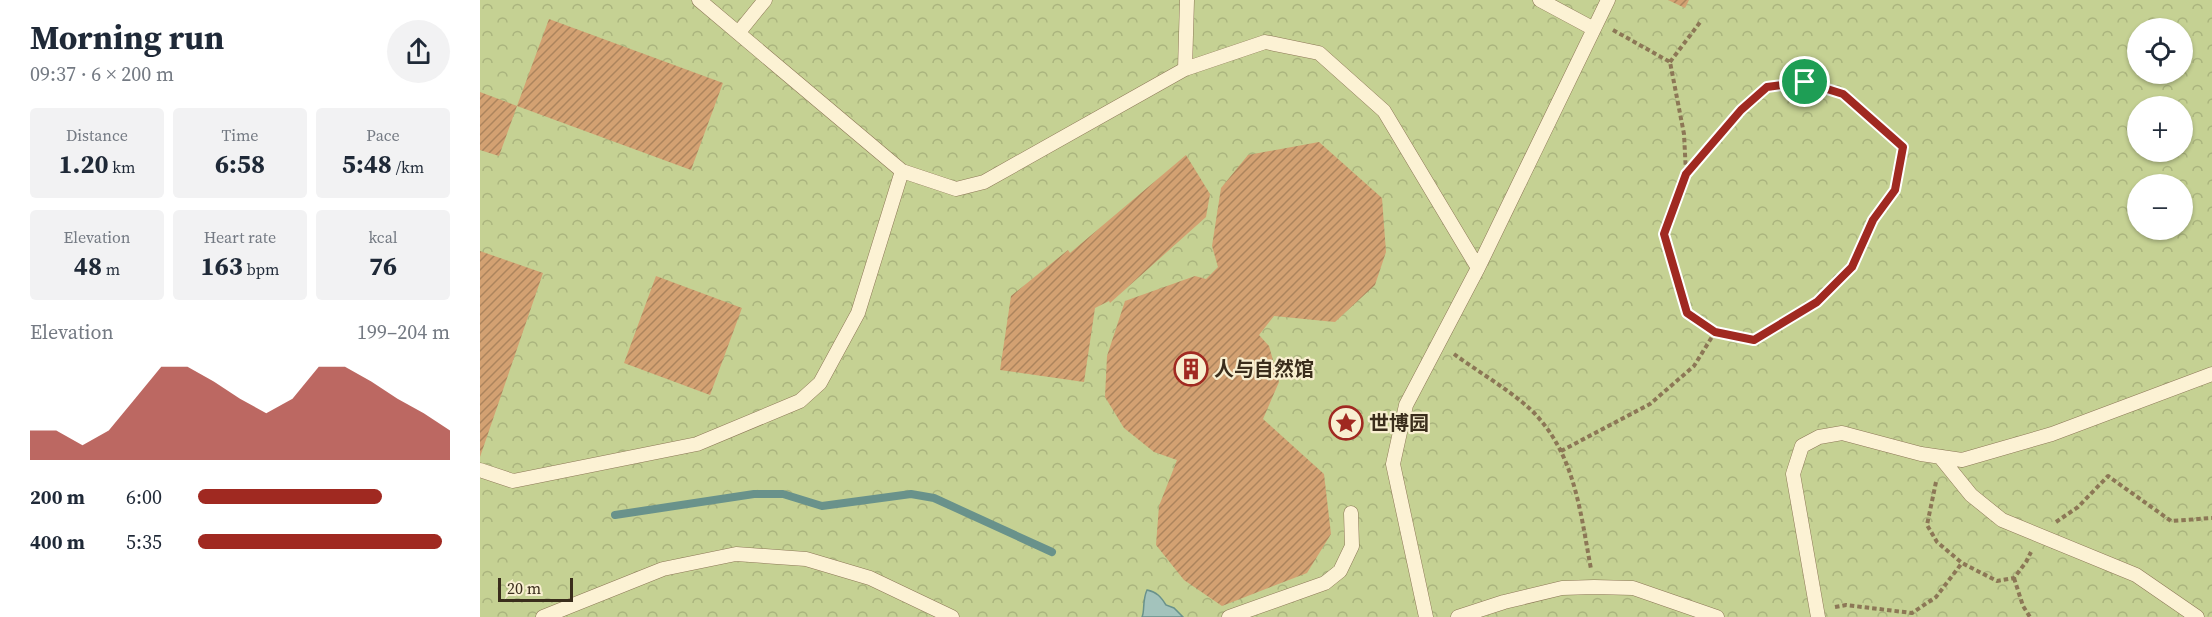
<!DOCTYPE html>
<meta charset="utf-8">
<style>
:root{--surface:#fff;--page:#f2f2f3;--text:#1f2937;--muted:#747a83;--accent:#a02921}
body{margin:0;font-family:"Source Serif 4","Noto Sans SC",serif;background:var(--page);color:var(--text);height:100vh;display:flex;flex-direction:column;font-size:22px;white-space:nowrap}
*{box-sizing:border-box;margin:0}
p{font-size:20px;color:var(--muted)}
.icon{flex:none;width:33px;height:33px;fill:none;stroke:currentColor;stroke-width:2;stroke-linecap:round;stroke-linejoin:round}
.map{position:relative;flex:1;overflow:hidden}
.sheet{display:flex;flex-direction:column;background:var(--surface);width:480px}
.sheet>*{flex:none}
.tools{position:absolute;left:1647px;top:18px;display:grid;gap:12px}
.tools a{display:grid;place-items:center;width:66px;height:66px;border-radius:50%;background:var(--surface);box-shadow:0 2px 4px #0004;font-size:30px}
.scale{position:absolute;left:18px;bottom:15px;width:75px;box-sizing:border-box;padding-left:6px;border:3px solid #3a2d1c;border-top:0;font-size:16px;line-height:21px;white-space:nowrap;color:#3a2d1c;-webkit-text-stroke:4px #f8efd0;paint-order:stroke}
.pin{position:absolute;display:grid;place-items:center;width:51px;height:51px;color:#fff;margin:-26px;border:3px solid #fff;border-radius:50%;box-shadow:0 2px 6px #0007}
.round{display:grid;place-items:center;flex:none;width:63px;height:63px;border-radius:32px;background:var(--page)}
.headline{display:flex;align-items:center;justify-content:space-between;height:102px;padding:0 30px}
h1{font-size:33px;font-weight:700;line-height:45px}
.figures{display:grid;grid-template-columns:repeat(3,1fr);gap:9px;height:102px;padding:6px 30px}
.figures div{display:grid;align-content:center;border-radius:6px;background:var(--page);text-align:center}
.figures b{font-size:26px;font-weight:700}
.figures small{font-size:16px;font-weight:400}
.figures p{font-size:16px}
.chart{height:168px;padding:12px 30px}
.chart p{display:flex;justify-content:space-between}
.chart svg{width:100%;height:108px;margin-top:6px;fill:var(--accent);opacity:.7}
ul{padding:0 30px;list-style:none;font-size:20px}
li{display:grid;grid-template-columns:96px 72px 1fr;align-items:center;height:45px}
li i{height:15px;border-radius:8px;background:var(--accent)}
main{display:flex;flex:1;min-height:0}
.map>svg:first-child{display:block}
</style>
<main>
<section class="sheet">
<div class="headline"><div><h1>Morning run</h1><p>09:37 · 6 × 200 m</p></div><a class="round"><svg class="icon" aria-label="share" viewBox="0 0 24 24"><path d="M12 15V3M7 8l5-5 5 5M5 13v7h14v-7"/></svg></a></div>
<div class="figures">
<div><p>Distance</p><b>1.20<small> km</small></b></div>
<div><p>Time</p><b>6:58</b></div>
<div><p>Pace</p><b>5:48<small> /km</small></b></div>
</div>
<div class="figures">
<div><p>Elevation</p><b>48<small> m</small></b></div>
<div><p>Heart rate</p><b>163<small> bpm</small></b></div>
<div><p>kcal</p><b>76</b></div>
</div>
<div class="chart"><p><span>Elevation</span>199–204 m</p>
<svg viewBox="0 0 160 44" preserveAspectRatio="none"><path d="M0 44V32L10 32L20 38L30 32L40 19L50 6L60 6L70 12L80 19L90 25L100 19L110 6L120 6L130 12L140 19L150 25L160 32V44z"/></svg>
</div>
<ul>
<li><b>200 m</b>6:00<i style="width:73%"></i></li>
<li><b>400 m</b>5:35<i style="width:97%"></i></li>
</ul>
</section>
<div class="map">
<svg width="1732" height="617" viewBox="0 0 1732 617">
<defs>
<pattern id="park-crowns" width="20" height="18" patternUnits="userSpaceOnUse" patternTransform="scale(1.5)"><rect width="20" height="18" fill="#c5d193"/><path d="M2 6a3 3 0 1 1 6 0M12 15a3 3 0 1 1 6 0" fill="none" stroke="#aab47e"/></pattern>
<pattern id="building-hatch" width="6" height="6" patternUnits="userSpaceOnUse" patternTransform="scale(1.5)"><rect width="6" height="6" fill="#d3a172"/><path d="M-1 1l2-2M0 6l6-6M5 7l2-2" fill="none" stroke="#ac845d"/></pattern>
</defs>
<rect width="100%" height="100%" fill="#f2e6c0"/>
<path fill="url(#park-crowns)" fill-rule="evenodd" d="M 0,0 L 1732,0 L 1732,617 L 0,617 ZM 1658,28 L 1702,28 L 1702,74 L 1658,74 ZM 1658,106 L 1702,106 L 1702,152 L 1658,152 ZM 1658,184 L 1702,184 L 1702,230 L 1658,230 Z"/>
<path fill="#a3c3bc" stroke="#69928b" stroke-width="1.5" d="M 667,590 C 677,592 681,597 686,605 L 694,608 L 703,617 L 662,617 C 665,611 662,601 667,590 Z"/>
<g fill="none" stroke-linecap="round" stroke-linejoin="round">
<path stroke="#69928b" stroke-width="8" d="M 135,515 L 274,494 L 303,494 L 342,506 L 431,494 L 454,498 L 572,552"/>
</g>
<path fill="url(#building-hatch)" d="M 1188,0 L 1209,0 L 1205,8 Z
M 69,19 L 243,83 L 211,170 L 37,106 Z
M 0,92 L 37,106 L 19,156 L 0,150 Z
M 839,142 L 902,198 L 906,252 L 895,285 L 855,322 L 794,316 L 779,335 L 789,346 L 799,382 L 783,419 L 844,474 L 851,534 L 827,573 L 742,606 L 704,580 L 676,545 L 679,506 L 697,460 L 674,452 L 644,428 L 625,397 L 627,356 L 645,301 L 715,276 L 726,279 L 738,267 L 732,246 L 741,188 L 768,155 Z
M 706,155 L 730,194 L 726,217 L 630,303 L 629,301 L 615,308 L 604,382 L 520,370 L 531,296 L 588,250 L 590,253 Z
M 0,251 L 63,273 L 0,457 Z
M 176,276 L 262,308 L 230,395 L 144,363 Z"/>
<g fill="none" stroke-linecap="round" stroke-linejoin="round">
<defs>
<path id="lane" d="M 219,0 L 422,171
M 1060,0 L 1114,29
M 259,32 L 285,0
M 705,69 L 707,0
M 1461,458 L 1491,495 L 1522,520 L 1656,575 L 1717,617
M 0,470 L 33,481 L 217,444 L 320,401 L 340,383 L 378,313 L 422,171 L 476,189 L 504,182 L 705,69 L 785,42 L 839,53 L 904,111 L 998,268
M 63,617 L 183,569 L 256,554 L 326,559 L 390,578 L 472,617
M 749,617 L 845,583 L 860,571 L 872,546 L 871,513
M 946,617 L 913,464 L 926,405 L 998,268 L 1128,0
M 978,617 L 1024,602 L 1082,588 L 1114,587 L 1153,588 L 1237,617
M 1338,617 L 1313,474 L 1322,446 L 1339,437 L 1362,433 L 1441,454 L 1482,460 L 1572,434 L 1732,374"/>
</defs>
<use href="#lane" stroke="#8c7756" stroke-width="15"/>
<path stroke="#8c7756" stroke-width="4" stroke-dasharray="4.5 3" stroke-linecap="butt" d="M 1133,30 L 1190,62 L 1204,134 L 1206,173
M 1190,62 L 1221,21
M 974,354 C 997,371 1028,389 1049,408 C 1095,451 1100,511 1111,569
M 1081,451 L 1170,404 L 1214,366 L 1235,332 L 1274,340 L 1337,302 L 1372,267 L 1393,220 L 1415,190 L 1423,147 L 1363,94 L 1325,82 L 1287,87 L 1261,110 L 1206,174 L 1184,234 L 1207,313 L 1235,332
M 1456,482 L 1447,525 L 1457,542 L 1482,563 L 1517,581 L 1534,578 L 1546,562 L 1551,552
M 1576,522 L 1598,507 L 1628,476 L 1691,521 L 1732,518
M 1534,578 L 1543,606 L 1550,617
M 1355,607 L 1366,605 L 1432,613 L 1456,597 L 1482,563"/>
<use href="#lane" stroke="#fcf2d4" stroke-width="14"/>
</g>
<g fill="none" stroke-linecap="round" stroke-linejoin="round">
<defs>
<path id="route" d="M 1325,82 L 1363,94 L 1423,147 L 1415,190 L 1393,220 L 1372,267 L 1337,302 L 1274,340 L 1235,332 L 1207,313 L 1184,234 L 1206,174 L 1261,110 L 1287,87 Z"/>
</defs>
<use href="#route" stroke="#fff" stroke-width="12"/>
<use href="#route" stroke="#a02921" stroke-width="8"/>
</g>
<defs>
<symbol id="building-ring" viewBox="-11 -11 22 22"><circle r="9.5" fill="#f8efd0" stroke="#a02921" stroke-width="1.5"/><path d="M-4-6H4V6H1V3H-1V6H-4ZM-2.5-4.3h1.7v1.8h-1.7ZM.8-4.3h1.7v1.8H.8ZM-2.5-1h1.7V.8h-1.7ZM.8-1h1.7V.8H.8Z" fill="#a02921"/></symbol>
<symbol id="sight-ring" viewBox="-11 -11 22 22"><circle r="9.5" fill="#f8efd0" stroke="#a02921" stroke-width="1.5"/><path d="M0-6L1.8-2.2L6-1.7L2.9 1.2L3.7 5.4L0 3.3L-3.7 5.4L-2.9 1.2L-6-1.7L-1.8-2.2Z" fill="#a02921"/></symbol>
</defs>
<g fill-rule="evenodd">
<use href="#building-ring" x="692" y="350" width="38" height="38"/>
<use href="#sight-ring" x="847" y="404" width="38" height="38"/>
</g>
<g text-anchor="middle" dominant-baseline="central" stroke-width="4.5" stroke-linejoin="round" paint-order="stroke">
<g font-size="20" font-weight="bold" fill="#3a2d1c" stroke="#f8efd0" text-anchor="start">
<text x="734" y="369">人与自然馆</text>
<text x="889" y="423">世博园</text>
</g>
</g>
</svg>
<div class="tools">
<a><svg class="icon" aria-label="locate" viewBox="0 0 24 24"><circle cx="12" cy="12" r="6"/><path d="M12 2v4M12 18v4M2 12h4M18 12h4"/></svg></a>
<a>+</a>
<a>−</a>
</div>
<div class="scale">20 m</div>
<div class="pin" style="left:1325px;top:82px;background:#1e9e55"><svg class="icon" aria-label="arrive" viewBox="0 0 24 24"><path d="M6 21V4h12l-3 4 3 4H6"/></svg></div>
</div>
</main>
